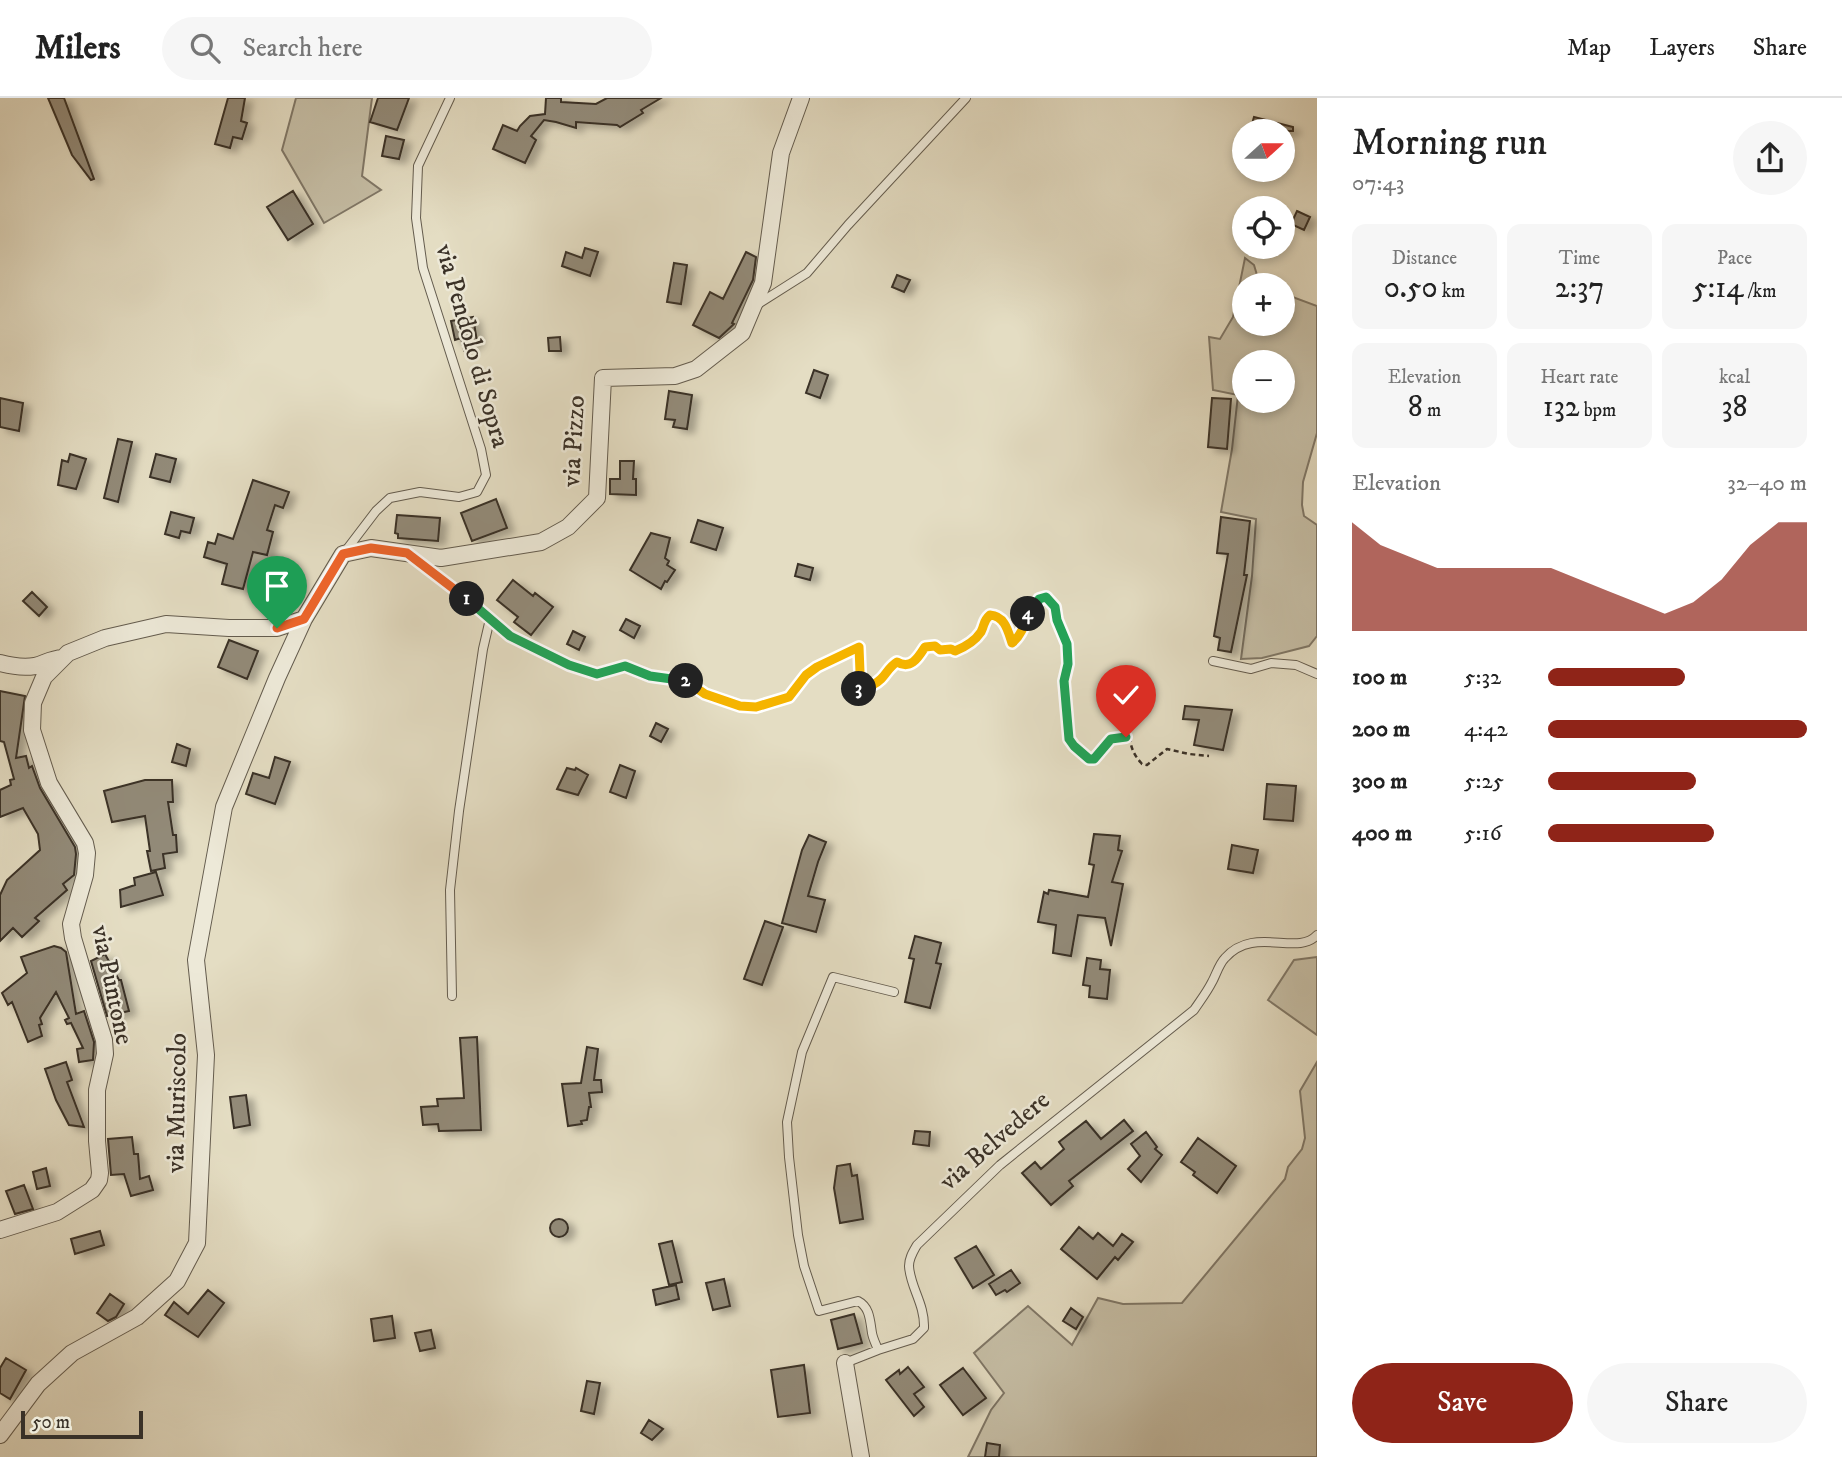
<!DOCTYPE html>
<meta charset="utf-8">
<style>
:root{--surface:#fff;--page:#f6f6f6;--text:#222;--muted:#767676;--line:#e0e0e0;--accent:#8f2418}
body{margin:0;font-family:"IM FELL DW Pica",serif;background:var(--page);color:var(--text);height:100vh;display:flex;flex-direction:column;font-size:26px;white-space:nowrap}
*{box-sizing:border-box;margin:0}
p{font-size:23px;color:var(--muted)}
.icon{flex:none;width:38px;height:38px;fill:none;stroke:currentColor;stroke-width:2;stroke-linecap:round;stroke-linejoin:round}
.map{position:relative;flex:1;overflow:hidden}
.side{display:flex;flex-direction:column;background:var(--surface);width:525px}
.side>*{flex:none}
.needle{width:46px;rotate:69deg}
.controls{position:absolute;left:1232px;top:21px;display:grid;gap:14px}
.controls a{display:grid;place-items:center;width:63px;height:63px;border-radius:50%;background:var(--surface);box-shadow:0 4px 10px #0003;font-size:35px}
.scale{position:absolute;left:21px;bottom:18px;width:122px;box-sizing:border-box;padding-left:7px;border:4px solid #3a3127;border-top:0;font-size:19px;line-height:24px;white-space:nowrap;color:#3a3127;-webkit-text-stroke:5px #ede9d8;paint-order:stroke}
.pin{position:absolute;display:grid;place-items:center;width:60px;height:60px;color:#fff;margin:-72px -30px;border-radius:50% 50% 50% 0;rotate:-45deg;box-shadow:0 0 7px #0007}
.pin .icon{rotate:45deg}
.km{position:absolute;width:35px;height:35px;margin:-18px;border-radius:50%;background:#222;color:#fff;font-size:19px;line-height:35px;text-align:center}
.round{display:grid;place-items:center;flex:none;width:74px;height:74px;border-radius:37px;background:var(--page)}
.summary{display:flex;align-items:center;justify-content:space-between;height:119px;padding:0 35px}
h1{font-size:38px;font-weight:600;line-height:52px}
.metrics{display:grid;grid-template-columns:repeat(3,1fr);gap:10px;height:119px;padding:7px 35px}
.metrics div{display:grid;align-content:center;border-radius:14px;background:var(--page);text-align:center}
.metrics b{font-size:30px;font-weight:600}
.metrics small{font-size:19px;font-weight:400}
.metrics p{font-size:19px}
.chart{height:196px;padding:14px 35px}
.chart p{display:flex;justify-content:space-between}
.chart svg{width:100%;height:126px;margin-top:7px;fill:var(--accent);opacity:.7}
.cta{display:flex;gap:14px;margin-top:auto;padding:14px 35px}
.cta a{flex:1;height:80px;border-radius:42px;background:var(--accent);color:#fff;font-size:28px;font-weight:600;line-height:80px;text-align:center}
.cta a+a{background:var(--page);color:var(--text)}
ul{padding:0 35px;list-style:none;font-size:23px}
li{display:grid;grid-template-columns:112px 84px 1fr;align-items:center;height:52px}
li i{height:18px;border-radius:9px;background:var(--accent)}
header{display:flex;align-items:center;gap:42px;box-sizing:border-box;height:98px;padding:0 35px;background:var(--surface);border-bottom:2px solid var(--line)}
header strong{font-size:33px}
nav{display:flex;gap:38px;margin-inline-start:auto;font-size:24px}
.search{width:490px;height:63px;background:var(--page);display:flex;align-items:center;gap:18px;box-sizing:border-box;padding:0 24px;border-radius:38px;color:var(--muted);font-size:26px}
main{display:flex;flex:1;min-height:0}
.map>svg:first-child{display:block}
</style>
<header>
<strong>Milers</strong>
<div class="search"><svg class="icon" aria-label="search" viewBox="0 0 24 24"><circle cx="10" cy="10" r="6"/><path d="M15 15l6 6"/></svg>Search here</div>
<nav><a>Map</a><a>Layers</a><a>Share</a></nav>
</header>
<main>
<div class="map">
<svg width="1317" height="1359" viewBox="0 0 1317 1359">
<defs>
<filter id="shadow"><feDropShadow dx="7" dy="4" stdDeviation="3.5" flood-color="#0004"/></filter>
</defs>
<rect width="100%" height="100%" fill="#e4ddc3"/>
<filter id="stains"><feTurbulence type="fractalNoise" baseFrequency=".00286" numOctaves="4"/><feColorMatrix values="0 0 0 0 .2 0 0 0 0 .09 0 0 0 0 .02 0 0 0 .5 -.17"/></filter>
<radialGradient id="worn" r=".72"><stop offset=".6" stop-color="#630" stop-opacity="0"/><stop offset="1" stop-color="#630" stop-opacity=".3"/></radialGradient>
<path fill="#c7c0a8" stroke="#807868" stroke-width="2" fill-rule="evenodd" d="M 296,0 L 372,0 L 362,78 L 381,92 L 324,125 L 282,52 Z
M 1245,160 L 1254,167 L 1260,187 L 1244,187 L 1244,226 L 1283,226 L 1283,198 L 1290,198 L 1317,208 L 1317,335 L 1303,384 L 1302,407 L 1304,418 L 1317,427 L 1317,538 L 1309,548 L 1262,560 L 1241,561 L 1252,478 L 1256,421 L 1221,414 L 1232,351 L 1238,297 L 1213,292 L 1209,239 L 1220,241 L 1233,219 ZM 1244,264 L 1283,264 L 1283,303 L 1244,303 Z
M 1317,859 L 1317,937 L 1268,902 L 1294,862 Z
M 1317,964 L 1317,1359 L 968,1359 L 991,1312 L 1004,1295 L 974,1255 L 1028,1208 L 1072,1247 L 1098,1200 L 1123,1206 L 1182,1205 L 1285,1081 L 1288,1069 L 1302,1051 L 1305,1040 L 1300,993 Z"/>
<path fill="#928a78" stroke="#3a3127" stroke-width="2" filter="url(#shadow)" d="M 48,0 L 64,0 L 94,81 L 91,82 L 72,57 Z
M 228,0 L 245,0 L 241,23 L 247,25 L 242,41 L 233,39 L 230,50 L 215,46 Z
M 378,0 L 409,0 L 397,32 L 370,24 Z
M 546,0 L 561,0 L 561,4 L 596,6 L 607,0 L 661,0 L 641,12 L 643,15 L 620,29 L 617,27 L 576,24 L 576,30 L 556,24 L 544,22 L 531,38 L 536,42 L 525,65 L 493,51 L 503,27 L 517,33 L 520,28 L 530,18 L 545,16 Z
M 1254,19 L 1293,29 L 1293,33 L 1250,33 Z
M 386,38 L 404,42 L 399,61 L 382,58 Z
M 293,93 L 313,126 L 288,142 L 267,109 Z
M 1297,113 L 1310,119 L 1304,132 L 1291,126 Z
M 585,150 L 598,154 L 590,178 L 562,168 L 566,154 L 582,160 Z
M 746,154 L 756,159 L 753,182 L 732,225 L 734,226 L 719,240 L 693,227 L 710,194 L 723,201 Z
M 674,165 L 687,167 L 681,206 L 667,204 Z
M 897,177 L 910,182 L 904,194 L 892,189 Z
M 473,219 L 477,243 L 464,252 L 461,240 L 455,242 L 451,223 Z
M 560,239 L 561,253 L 549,253 L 548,240 Z
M 814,272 L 828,277 L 820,300 L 806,295 Z
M 669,293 L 692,297 L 687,331 L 673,329 L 675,322 L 665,321 Z
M 0,300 L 23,305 L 19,333 L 0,329 Z
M 1212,300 L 1231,301 L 1227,351 L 1208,349 Z
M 118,341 L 132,344 L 118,404 L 104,400 Z
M 70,356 L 86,361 L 76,391 L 58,387 L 62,362 L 68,364 Z
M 156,356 L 176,361 L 170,384 L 150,379 Z
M 620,363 L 634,363 L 633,381 L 636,381 L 636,397 L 610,396 L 610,381 L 620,381 Z
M 253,382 L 289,394 L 283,410 L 275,407 L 267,432 L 273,434 L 267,457 L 253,454 L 243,491 L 222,486 L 227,466 L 204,459 L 208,444 L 215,446 L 218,436 L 233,441 Z
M 496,401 L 507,430 L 472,443 L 461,415 Z
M 171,414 L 194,420 L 190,435 L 181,433 L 179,440 L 165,436 Z
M 397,417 L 440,420 L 438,443 L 398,440 L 398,436 L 395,435 Z
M 1221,419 L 1250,423 L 1244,477 L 1247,477 L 1231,554 L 1218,552 L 1220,540 L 1214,538 L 1228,456 L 1217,455 Z
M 698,422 L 723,430 L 716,452 L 691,444 Z
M 651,435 L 670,440 L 665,460 L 669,463 L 667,467 L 675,472 L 667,484 L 665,483 L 661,491 L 630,472 Z
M 798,466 L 813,470 L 810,482 L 795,478 Z
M 513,482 L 533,498 L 535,495 L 553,509 L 531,537 L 514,524 L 518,519 L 497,502 Z
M 32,494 L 47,509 L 39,518 L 23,503 Z
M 626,521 L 640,528 L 634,540 L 620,532 Z
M 573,533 L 585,539 L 579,552 L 567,546 Z
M 229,542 L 258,553 L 247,581 L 218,569 Z
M 0,593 L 25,598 L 16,660 L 26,658 L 29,670 L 32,668 L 40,690 L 75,749 L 76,756 L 74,777 L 63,786 L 67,792 L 35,820 L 39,823 L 22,839 L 13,830 L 0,843 L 0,797 L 7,782 L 40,752 L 38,736 L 23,710 L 0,719 L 0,692 L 11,687 L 10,682 L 14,681 L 4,644 L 0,643 Z
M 1185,608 L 1232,612 L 1223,652 L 1194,647 L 1199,622 L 1183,621 Z
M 656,625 L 668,631 L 661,644 L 650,638 Z
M 177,646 L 190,651 L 186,668 L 172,664 Z
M 275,659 L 290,664 L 275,706 L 246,696 L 253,675 L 269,680 Z
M 620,667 L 635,673 L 626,700 L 610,694 Z
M 567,670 L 575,672 L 576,670 L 588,677 L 578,697 L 557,691 Z
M 145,682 L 172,682 L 173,704 L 168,704 L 173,737 L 176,737 L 177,754 L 163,756 L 165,770 L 151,773 L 147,753 L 150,753 L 145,718 L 112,724 L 104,693 Z
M 1267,686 L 1296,688 L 1293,723 L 1264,721 Z
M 1094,736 L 1120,738 L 1118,752 L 1122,753 L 1112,784 L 1123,786 L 1111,848 L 1105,820 L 1078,817 L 1071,858 L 1053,855 L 1056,827 L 1038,824 L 1044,794 L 1048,796 L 1049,792 L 1088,799 L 1094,767 L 1089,766 Z
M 809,737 L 826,744 L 818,764 L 808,798 L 825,802 L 816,834 L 782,825 L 802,752 Z
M 1232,747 L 1258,752 L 1253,775 L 1228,771 Z
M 156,774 L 163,797 L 121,809 L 120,792 L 135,787 L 134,780 Z
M 765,823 L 783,829 L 762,887 L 744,881 Z
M 915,838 L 941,845 L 936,865 L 941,866 L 930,910 L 905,904 L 914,861 L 909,860 Z
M 54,848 L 61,850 L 66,854 L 76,916 L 84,913 L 94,944 L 93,962 L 79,964 L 77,951 L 83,950 L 71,925 L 67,926 L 65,922 L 69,920 L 56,894 L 40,920 L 42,926 L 39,927 L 42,938 L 28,944 L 12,904 L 8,907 L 2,895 L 27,875 L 21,859 Z
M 105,856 L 119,882 L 121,882 L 129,913 L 107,918 L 91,863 Z
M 1087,860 L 1101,862 L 1100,871 L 1110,872 L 1107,901 L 1089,899 L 1090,888 L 1083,887 Z
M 477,939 L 481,1032 L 439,1033 L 438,1026 L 423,1027 L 421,1009 L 438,1008 L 437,1001 L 464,1000 L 460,940 Z
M 587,949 L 598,951 L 594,982 L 601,982 L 602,994 L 589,995 L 591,1009 L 589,1009 L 587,1022 L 581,1023 L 582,1026 L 568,1028 L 562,986 L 581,985 Z
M 66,964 L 72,982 L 67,984 L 84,1029 L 69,1027 L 56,1002 L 45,971 Z
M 246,997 L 250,1027 L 234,1030 L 230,999 Z
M 1124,1022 L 1133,1033 L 1069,1083 L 1073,1088 L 1051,1107 L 1022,1075 L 1035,1064 L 1041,1071 L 1064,1051 L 1059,1044 L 1086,1023 L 1101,1041 Z
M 915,1033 L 930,1034 L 929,1048 L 913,1046 Z
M 1146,1034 L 1157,1049 L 1155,1051 L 1162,1057 L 1141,1084 L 1128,1071 L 1140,1058 L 1131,1046 Z
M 132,1039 L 134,1056 L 138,1056 L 140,1081 L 149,1078 L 153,1092 L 131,1098 L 124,1076 L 111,1077 L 108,1041 Z
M 1198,1040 L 1236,1068 L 1217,1095 L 1193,1077 L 1195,1074 L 1181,1064 Z
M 850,1066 L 852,1078 L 857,1077 L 863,1121 L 840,1125 L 834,1090 L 837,1068 Z
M 46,1070 L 50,1088 L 37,1091 L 33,1074 Z
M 24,1087 L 33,1111 L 15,1116 L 6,1093 Z
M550 1130a9 9 0 1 1 18 0a9 9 0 1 1-18 0Z
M 1079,1129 L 1093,1141 L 1098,1135 L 1113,1148 L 1122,1136 L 1133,1144 L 1118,1162 L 1115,1159 L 1097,1181 L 1061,1151 Z
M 100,1133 L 104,1147 L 75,1156 L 71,1141 Z
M 672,1143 L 682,1184 L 669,1187 L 659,1146 Z
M 976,1148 L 994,1177 L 973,1190 L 955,1160 Z
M 1011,1172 L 1020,1185 L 1007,1194 L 1005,1192 L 996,1197 L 989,1186 Z
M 724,1181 L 730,1208 L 713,1212 L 706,1185 Z
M 676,1187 L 679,1201 L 656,1207 L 653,1192 Z
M 208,1192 L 224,1205 L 198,1239 L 165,1217 L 174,1204 L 188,1216 Z
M 110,1196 L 124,1206 L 116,1219 L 108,1223 L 97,1215 Z
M 1071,1210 L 1083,1219 L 1076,1231 L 1063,1223 Z
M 854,1216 L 862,1245 L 838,1251 L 831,1222 Z
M 392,1218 L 395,1240 L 374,1243 L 371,1221 Z
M 431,1232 L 435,1250 L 420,1253 L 415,1235 Z
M 6,1260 L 26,1272 L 10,1301 L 0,1295 L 0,1270 Z
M 804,1267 L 810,1315 L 778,1319 L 771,1272 Z
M 908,1269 L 924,1289 L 914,1296 L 924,1309 L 914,1318 L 886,1282 L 899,1272 L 900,1276 Z
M 963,1270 L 986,1300 L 963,1317 L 940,1287 Z
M 587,1283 L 600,1285 L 594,1316 L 581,1313 Z
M 649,1322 L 663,1331 L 652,1342 L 641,1335 Z
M 987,1345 L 1000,1347 L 999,1359 L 985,1359 Z"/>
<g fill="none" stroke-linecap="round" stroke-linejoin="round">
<defs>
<path id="service" d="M 755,208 L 807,175 L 848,127 L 966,0
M 344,455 L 376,413 L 390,400 L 420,394 L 459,399 L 477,394 L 486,377 L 481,351 L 423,170 L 416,120 L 418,68 L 450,0
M 412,459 L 490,521 L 483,551 L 459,713 L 450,792 L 452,898
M 490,521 L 510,538 L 569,567 L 597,577 L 625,568 L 650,578 L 686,583 L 705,596
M 1213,563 L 1251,571 L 1271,565 L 1296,567 L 1317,576
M 878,1252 C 876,1246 873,1241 872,1235 C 870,1223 870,1209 858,1203 L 819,1213 L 804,1168 L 798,1137 L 789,1059 L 787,1024 L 802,954 L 833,879 L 894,894
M 845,1265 L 878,1252 L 913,1241 L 924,1230 C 925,1206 910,1189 909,1168 C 909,1160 913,1154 917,1147 L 1000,1067 L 1194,912 C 1200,903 1207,894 1212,884 C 1216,877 1219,866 1225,860 C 1254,827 1297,859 1317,837"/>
<path id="minor" d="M 0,565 C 11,568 23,570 35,568 C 46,565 50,561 63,560
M 0,1132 L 57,1114 L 92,1092 L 99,1082 L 100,1075 L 97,1043 L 97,992 L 105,956 L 104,942 L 84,877 L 73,840 L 71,826 L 85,777 L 87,755 L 85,745 L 49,685 L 32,632 L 33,605 L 44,579 L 68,555 L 105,540 L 166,526 L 229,530 L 277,530 L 304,521 L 343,456 L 371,450 L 441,460 L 541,444 L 568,429 L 597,400 L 603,280 L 675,278 L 696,271 L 742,235 L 763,185 L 781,55 L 801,0
M 845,1265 L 861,1359
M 0,1337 L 38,1286 L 72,1255 L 137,1219 L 177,1183 L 197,1145 L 206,957 L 196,862 L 224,709 L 277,580 L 304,521"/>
</defs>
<use href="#service" stroke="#645c4e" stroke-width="10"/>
<use href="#minor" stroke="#645c4e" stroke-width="18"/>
<path stroke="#3a3127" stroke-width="2.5" stroke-dasharray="5 3.5" stroke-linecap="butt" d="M 715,599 L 740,608 L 756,609 L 789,599 L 806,577 L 817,570 L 850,552 L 859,549 L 860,574 L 856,592 C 883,587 878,575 897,564 L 904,568 L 914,564 L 925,549 L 935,548 L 940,552 L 951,551 L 955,553 C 965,549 975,543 981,534 C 984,526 984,523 990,517 C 1005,518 1008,533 1012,545 C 1018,540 1019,533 1025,528 L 1027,517 L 1035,512 L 1039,501 L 1046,499 L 1055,509 L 1057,522 L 1067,546 L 1068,566 L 1064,583 L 1069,641 L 1074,648 L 1089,661 L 1094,661 L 1110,641 L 1126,639 L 1130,642 C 1132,653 1135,658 1142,666 L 1147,667 L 1167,651 L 1189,656 L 1209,658"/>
<use href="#service" stroke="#ede9d8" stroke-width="8"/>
<use href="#minor" stroke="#ede9d8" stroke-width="16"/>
</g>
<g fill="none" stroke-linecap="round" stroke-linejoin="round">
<defs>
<path id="split-1" d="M 277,530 L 304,521 L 343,456 L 371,450 L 407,455 L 467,501"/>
<path id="split-2" d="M 467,501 L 510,538 L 569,567 L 597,576 L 625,568 L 650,578 L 686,583"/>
<path id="split-3" d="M 686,583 L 705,596 L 740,608 L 756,609 L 789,599 L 806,577 L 817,569 L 859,549 L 860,574 L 856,592 L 859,591"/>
<path id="split-4" d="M 859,591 C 866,590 875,587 881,581 C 887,575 889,569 897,564 C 911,572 918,560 925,549 L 935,548 L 940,552 L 951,551 L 955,553 C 965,549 975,543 981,534 C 985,526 983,523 990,517 C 1005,518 1008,533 1012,545 C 1021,538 1025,527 1028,516"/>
<path id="split-5" d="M 1028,516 L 1035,512 L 1039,501 L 1046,499 L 1055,509 L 1057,522 L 1067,546 L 1068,566 L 1064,583 L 1069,641 L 1074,648 L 1089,661 L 1094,661 L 1111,641 L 1126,639"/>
</defs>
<use href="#split-1" stroke="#fff" stroke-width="14"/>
<use href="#split-2" stroke="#fff" stroke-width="14"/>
<use href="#split-3" stroke="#fff" stroke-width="14"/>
<use href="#split-4" stroke="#fff" stroke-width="14"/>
<use href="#split-5" stroke="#fff" stroke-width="14"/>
<use href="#split-1" stroke="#f0652b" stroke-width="9"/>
<use href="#split-2" stroke="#22a559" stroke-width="9"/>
<use href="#split-3" stroke="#f5b400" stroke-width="9"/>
<use href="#split-4" stroke="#f5b400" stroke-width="9"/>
<use href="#split-5" stroke="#22a559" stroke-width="9"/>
</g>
<g text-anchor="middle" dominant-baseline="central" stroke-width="5" stroke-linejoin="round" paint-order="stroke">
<g font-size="26" fill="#3a3127" stroke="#ede9d8">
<text transform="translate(472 248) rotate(74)">via Pendolo di Sopra</text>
<text transform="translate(574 343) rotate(-87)">via Pizzo</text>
<text transform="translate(112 887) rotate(78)">via Puntone</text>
<text transform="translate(177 1005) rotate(-89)">via Muriscolo</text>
<text transform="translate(995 1043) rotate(-41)">via Belvedere</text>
</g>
</g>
<rect width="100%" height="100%" filter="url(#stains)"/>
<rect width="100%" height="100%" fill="url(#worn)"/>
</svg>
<div class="controls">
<a><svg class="needle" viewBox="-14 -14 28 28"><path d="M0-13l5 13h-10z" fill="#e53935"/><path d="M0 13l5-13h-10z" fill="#767676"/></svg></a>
<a><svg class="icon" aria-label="locate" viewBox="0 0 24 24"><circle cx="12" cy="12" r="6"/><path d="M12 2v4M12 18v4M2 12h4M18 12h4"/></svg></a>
<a>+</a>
<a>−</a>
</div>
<div class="scale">50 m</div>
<div class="pin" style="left:277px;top:530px;background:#1e9e55"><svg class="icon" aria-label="arrive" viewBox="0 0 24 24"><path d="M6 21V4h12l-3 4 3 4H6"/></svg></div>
<div class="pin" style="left:1126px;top:639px;background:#d93025"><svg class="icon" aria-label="check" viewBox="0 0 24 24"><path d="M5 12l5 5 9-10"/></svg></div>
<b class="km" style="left:467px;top:501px">1</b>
<b class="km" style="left:686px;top:583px">2</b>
<b class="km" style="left:859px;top:591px">3</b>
<b class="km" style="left:1028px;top:516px">4</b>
</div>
<section class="side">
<div class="summary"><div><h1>Morning run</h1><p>07:43</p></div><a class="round"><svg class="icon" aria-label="share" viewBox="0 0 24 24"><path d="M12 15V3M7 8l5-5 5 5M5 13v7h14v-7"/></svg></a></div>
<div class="metrics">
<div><p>Distance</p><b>0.50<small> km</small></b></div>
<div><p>Time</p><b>2:37</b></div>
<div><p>Pace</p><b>5:14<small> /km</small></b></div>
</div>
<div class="metrics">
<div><p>Elevation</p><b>8<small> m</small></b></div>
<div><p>Heart rate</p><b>132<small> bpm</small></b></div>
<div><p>kcal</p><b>38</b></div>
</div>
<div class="chart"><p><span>Elevation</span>32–40 m</p>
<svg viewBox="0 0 160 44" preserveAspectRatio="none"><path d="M0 44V6L10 14L20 18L30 22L40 22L50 22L60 22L70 22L80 26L90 30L100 34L110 38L120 34L130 26L140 14L150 6L160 6V44z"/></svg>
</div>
<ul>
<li><b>100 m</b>5:32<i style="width:53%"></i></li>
<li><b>200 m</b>4:42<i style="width:100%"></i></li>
<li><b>300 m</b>5:25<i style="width:57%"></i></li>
<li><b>400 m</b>5:16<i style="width:64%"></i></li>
</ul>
<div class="cta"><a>Save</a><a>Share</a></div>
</section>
</main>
